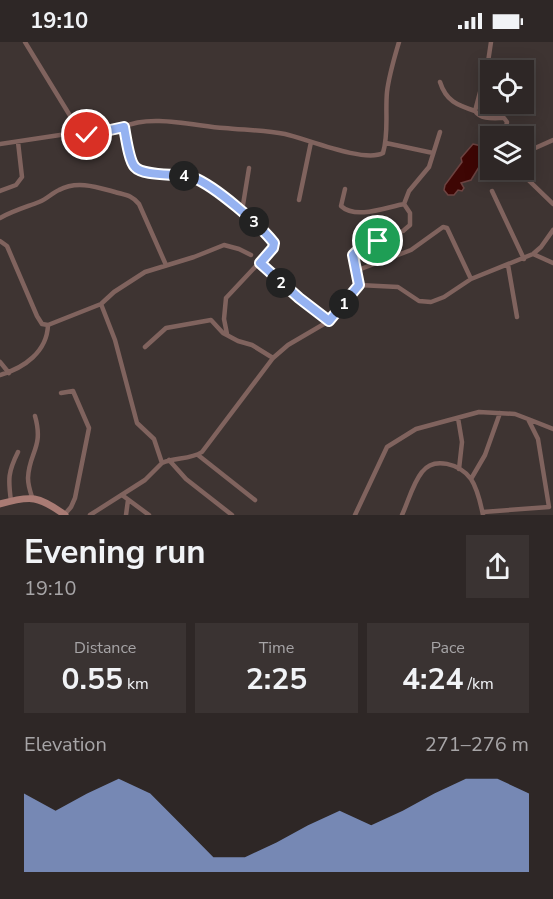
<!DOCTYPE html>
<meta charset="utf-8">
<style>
:root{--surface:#2e2726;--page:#3a3332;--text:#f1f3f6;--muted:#a7a5a7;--line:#494443;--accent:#95b2f1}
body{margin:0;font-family:"Nunito Sans",sans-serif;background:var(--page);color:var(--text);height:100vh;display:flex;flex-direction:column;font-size:22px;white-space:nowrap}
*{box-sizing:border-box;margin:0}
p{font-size:20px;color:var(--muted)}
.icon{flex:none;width:33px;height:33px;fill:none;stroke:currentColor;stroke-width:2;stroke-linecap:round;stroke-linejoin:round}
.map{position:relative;height:473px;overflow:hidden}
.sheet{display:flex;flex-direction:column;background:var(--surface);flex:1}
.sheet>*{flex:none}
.buttons{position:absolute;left:480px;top:18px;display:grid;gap:12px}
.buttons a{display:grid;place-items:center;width:54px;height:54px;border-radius:0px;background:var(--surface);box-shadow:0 3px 15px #0003,0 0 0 2px var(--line);font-size:30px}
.pin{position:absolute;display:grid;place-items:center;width:51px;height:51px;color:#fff;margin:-26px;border:3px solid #fff;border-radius:50%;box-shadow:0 2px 6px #0007}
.km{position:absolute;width:30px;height:30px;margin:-15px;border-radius:50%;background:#222;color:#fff;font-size:16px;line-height:30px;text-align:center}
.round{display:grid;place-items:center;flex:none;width:63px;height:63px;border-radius:0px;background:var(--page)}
.head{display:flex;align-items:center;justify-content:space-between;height:102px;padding:0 24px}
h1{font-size:33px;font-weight:700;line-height:45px}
.metrics{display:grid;grid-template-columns:repeat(3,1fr);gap:9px;height:102px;padding:6px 24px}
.metrics div{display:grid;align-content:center;border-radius:0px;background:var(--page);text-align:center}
.metrics b{font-size:30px;font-weight:700}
.metrics small{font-size:16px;font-weight:400}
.metrics p{font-size:16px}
.chart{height:168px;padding:12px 24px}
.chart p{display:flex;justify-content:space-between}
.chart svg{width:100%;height:108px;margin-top:6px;fill:var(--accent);opacity:.7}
.status{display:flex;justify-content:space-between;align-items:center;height:42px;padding:0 30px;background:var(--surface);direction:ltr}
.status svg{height:16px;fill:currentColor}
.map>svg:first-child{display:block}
</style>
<div class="status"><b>19:10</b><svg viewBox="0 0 49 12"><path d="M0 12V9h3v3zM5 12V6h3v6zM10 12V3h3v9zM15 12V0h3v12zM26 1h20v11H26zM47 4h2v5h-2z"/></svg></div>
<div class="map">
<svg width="553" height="473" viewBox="0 0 553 473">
<rect width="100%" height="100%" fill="#3e3432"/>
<path fill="#3e0604" stroke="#6c4341" stroke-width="1.5" d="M 473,102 L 490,106 L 490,114 L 479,125 L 471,138 L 461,141 L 464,146 L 462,149 L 458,148 L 454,153 L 448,153 L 444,148 L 445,143 L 462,120 L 461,116 Z"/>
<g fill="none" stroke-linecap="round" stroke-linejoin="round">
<path stroke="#80635e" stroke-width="4.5" d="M 25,0 L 80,90 L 95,93 L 124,85 L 134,124 L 139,128 L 179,132 L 196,137 L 242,169 L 266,191 L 274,201 L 273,206 L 226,256 L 224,277 L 227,292
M 491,0 L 488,20 L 475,69 C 481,78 494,76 504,76 L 507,80 L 504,94
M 440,40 C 446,59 457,63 475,69
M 124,85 C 149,72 196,84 224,86 C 244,88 265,88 285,92 C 307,97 364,121 383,111 C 389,91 385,71 387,50 C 389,33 394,17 399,0
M 440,90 L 429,125 L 409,149 L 404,162 L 410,171 L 410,183 L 403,189 L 357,209 L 353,213 L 353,220 L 358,228 L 411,208 L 443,185 L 447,186 L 471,237
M 386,101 L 433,111
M 0,102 L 80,90 L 88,112
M 524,111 L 553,98
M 518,128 L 553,162
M 345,147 L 341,164 C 356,178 387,165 404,162
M 0,149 L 16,143 L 22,135 L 18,100
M 492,149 L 524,217
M 299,158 L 311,100
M 242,169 L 249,126
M 0,176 C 12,169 26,165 39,160 C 47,157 52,151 59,148 C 77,138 97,145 115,150 C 125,153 132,153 139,162 L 166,223
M 0,199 L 7,204 L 37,274 L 42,282 L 48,283 L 101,262 L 114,250 L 145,230 L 194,215 L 224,203 L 239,207 L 251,213
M 533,212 L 553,221
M 259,221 L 299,256 L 329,279
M 508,223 L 517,275
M 101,262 L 115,298 L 137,381 L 154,397 L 162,421
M 145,305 L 166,286 L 211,278 L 223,291 L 238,299 L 252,303 L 273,316
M 0,320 L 9,331
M 0,333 C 24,326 47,310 48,283
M 61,351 L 73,349 L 89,386 L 75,456 L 71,465 L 65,472
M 458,376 L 462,400 L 459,427
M 528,377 L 553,387
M 198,413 L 255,458
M 169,418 L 186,437 L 232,473
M 162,421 C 175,415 190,418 202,410 L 273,316 L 288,303 L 329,279 L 340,268 L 359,243 L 398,245 L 419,259 L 431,260 L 444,255 L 471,237 L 533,212 L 541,205 L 553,188
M 471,437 L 485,413 L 500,371
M 122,453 L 149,473
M 32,455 C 30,449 28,442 28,436 C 29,410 44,406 35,374
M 11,459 C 8,437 8,430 18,410
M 90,473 L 145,438 L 162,421
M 126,473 L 128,458
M 355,473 L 387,405 L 416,387 L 479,370 L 515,372 L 528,377 L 538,397 L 549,465 L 483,470
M 402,473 C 408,460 413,441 422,430 C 434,414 460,422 471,437 C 477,446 481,463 483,473"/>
<path stroke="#a97b74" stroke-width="7" d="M 0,462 C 31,453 39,454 65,473"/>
</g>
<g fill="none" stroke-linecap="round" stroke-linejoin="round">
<defs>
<path id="route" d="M 87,93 L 124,85 C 126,95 129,119 135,125 C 144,135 180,131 194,136 C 215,144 260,183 274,201 L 273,206 L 260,221 L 299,256 L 329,279 L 359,243 L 353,213 L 357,209 L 378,199"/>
</defs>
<use href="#route" stroke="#fff" stroke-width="12"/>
<use href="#route" stroke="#95b2f1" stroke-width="8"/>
</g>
</svg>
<div class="buttons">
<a><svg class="icon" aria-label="locate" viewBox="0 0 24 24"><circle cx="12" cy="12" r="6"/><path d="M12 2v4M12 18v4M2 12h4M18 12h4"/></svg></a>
<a><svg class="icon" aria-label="layers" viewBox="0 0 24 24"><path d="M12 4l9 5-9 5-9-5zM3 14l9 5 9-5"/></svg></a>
</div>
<div class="pin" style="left:378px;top:199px;background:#1e9e55"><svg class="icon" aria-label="arrive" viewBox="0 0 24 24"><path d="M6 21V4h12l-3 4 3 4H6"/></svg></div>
<div class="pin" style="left:87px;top:93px;background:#d93025"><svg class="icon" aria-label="check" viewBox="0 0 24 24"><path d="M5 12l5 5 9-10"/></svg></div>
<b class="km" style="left:344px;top:262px">1</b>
<b class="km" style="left:281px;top:241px">2</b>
<b class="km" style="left:254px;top:180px">3</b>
<b class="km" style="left:184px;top:134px">4</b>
</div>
<section class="sheet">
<div class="head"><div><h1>Evening run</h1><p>19:10</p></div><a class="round"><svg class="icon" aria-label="share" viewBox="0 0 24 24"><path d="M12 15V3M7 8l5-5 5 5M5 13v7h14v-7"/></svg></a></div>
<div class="metrics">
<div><p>Distance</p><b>0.55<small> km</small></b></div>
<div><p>Time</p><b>2:25</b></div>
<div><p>Pace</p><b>4:24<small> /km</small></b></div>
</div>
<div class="chart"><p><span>Elevation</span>271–276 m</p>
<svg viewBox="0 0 160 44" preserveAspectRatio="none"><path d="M0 44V12L10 19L20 12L30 6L40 12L50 25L60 38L70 38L80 32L90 25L100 19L110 25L120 19L130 12L140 6L150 6L160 12V44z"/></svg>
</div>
</section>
